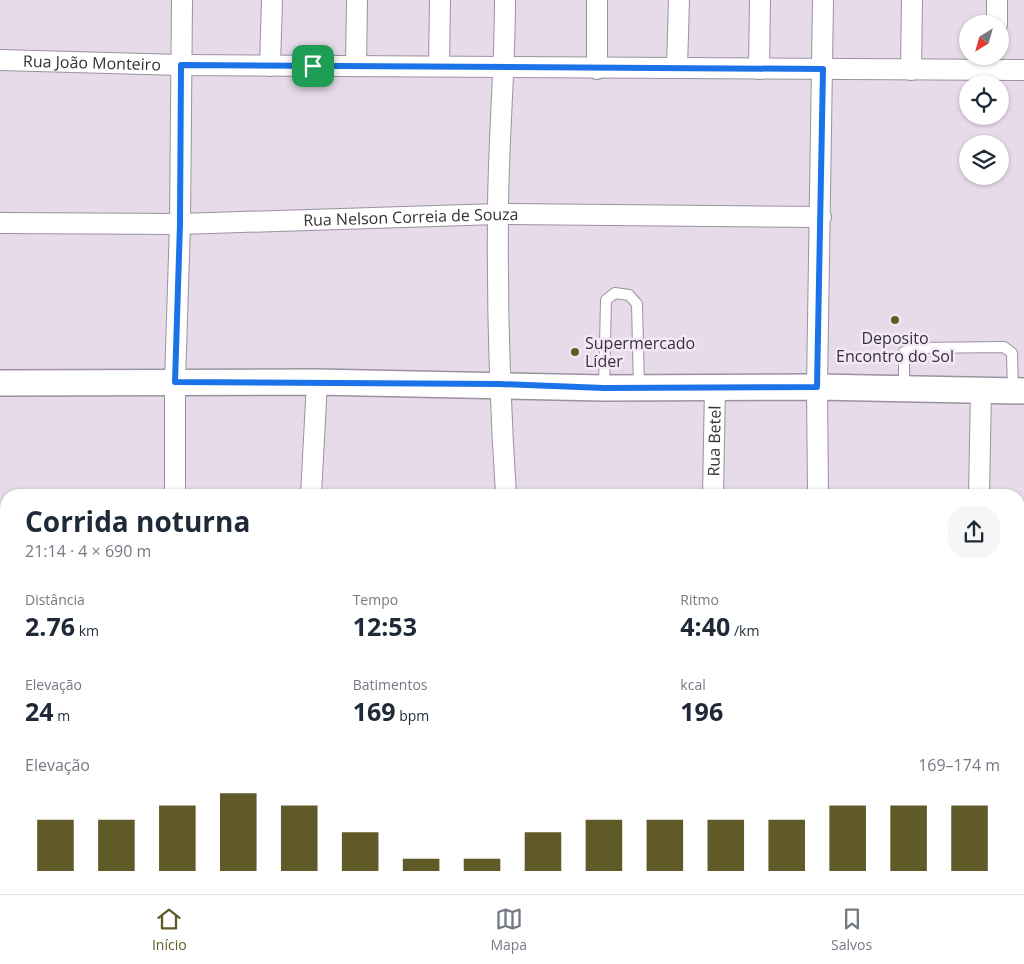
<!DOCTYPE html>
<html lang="pt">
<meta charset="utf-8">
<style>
:root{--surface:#fff;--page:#f6f6f7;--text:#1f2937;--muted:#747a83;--line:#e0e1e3;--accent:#5f5a27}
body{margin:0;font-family:"Open Sans",sans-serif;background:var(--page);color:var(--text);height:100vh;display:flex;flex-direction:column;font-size:19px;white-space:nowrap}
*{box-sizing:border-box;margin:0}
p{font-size:16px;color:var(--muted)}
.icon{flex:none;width:28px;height:28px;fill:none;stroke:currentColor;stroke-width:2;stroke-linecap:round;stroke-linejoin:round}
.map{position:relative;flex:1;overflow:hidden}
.side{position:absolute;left:0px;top:489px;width:1025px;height:406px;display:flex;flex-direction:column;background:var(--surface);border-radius:20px 20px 0 0;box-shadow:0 1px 4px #0004}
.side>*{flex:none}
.needle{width:32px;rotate:217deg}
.buttons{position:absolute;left:959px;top:15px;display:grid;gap:10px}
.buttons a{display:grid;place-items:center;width:50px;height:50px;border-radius:50%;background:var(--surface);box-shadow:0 1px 4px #0004;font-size:25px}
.pin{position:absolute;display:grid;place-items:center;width:42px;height:42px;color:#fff;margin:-21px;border-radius:10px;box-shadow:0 2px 8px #0006}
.round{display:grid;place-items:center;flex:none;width:52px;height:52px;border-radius:20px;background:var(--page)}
.summary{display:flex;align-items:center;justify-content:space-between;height:85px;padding:0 25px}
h1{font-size:28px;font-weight:700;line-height:38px}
.metrics{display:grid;grid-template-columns:repeat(3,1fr);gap:8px;height:85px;padding:5px 25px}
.metrics div{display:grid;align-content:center}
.metrics b{font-size:25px;font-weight:700}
.metrics small{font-size:14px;font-weight:400}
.metrics p{font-size:14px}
.chart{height:140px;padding:10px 25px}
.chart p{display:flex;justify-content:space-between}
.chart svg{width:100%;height:90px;margin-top:5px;stroke:var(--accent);stroke-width:6}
.dock{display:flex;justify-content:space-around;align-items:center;height:70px;border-top:1px solid var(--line);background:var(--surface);font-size:14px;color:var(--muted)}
.dock a{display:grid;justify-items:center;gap:2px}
.dock .on{color:var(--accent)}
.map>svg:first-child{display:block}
</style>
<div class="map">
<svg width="1024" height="894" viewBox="0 0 1024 894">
<rect width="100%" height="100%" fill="#e7dbea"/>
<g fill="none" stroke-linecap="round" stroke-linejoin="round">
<defs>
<path id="service" d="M 604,387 L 606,300 L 615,293 L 629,295 L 637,304 L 639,388
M 904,389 L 904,352 L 915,348 L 1004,347 L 1012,353 L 1013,391"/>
<g id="minor">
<path d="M 505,0 C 505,72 498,143 498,215 C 497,309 500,402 506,495"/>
<path d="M 997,0 L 997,24"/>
<path id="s1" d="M 0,60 L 181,65 L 1024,70"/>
<path d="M 270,66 L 272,0"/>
<path d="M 356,66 L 357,0"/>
<path d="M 439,66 L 440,0"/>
<path d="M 677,68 L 679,0"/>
<path d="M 597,69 L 597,0"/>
<path d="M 759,69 L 760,0"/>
<path d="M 911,70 L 912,0"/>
<path id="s2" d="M 0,223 L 180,224 L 498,214 L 821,217"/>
<path d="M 175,495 L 175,382 L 180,224 L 182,0"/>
<path d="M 311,495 L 317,382"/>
<path id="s3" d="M 713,495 L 715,387"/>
<path d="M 818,495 L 817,387 L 823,0"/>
<path d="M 979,495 L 981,390"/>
<path d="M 0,545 L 6,545"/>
<path d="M 0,699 L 6,699"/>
<path d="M 1019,705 L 1024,705"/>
<path d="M 0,851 L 6,851"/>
<path d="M 174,889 L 174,894"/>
<path d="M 717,889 L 717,894"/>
<path d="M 523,894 L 523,889"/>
<path d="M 650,894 L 651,889"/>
<path d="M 817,894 L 817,889"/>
<path d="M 972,894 L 972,889"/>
</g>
<path id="tertiary" d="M 0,383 L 317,382 L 604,388 L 817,387 L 1024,391"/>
</defs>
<use href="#service" stroke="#9c91a0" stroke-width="12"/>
<use href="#minor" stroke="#9c91a0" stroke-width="22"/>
<use href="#tertiary" stroke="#9c91a0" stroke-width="28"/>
<use href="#service" stroke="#fff" stroke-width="10"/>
<use href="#minor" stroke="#fff" stroke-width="20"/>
<use href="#tertiary" stroke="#fff" stroke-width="25"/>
</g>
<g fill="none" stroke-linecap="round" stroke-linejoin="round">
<defs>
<path id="route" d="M 181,65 L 823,69 L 817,387 L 604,388 L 500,384 L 175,382 L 180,224 Z"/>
</defs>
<use href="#route" stroke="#fff" stroke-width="10"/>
<use href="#route" stroke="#1a73e8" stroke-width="6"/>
</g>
<g fill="#5f5a27" stroke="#f4e8f8" stroke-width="2">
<circle cx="895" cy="320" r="5"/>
<circle cx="575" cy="352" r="5"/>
</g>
<g text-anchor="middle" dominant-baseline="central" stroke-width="5" stroke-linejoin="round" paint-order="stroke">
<g font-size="16" fill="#353137" stroke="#f4e8f8">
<text stroke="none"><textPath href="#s1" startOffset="92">Rua João Monteiro</textPath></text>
<text stroke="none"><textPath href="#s2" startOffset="411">Rua Nelson Correia de Souza</textPath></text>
<text stroke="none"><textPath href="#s3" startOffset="54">Rua Betel</textPath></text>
</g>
<g font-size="16" fill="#353137" stroke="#f4e8f8">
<text x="895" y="338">Deposito<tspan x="895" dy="18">Encontro do Sol</tspan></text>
<text x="585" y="343" text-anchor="start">Supermercado<tspan x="585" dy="18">Líder</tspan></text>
</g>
</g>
</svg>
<div class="buttons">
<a><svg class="needle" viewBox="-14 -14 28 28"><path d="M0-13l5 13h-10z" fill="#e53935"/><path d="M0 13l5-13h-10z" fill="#747a83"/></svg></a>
<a><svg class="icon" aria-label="locate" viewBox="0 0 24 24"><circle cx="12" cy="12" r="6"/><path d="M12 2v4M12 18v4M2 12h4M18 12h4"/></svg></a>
<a><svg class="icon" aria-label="layers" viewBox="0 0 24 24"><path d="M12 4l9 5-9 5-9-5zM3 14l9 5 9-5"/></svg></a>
</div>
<div class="pin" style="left:313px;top:66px;background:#1e9e55"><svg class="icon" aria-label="arrive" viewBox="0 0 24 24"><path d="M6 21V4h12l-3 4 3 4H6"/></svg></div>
<section class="side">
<div class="summary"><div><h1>Corrida noturna</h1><p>21:14 · 4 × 690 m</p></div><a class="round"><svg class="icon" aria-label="share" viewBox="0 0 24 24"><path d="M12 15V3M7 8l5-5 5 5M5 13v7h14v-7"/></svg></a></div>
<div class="metrics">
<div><p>Distância</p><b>2.76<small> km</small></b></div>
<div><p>Tempo</p><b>12:53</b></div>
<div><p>Ritmo</p><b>4:40<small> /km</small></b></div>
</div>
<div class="metrics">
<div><p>Elevação</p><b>24<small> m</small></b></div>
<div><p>Batimentos</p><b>169<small> bpm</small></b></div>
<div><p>kcal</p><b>196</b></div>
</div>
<div class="chart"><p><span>Elevação</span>169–174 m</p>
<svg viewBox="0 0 160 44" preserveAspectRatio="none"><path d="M5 44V19M15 44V19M25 44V12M35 44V6M45 44V12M55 44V25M65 44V38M75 44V38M85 44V25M95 44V19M105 44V19M115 44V19M125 44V19M135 44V12M145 44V12M155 44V12"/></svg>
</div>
</section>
</div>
<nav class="dock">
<a class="on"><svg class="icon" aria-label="home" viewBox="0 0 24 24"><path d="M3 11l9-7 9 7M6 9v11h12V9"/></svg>Início</a>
<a><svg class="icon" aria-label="map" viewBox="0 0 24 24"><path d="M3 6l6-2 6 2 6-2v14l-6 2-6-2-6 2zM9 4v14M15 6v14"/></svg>Mapa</a>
<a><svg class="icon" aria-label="saved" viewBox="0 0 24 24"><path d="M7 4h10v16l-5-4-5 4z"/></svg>Salvos</a>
</nav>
